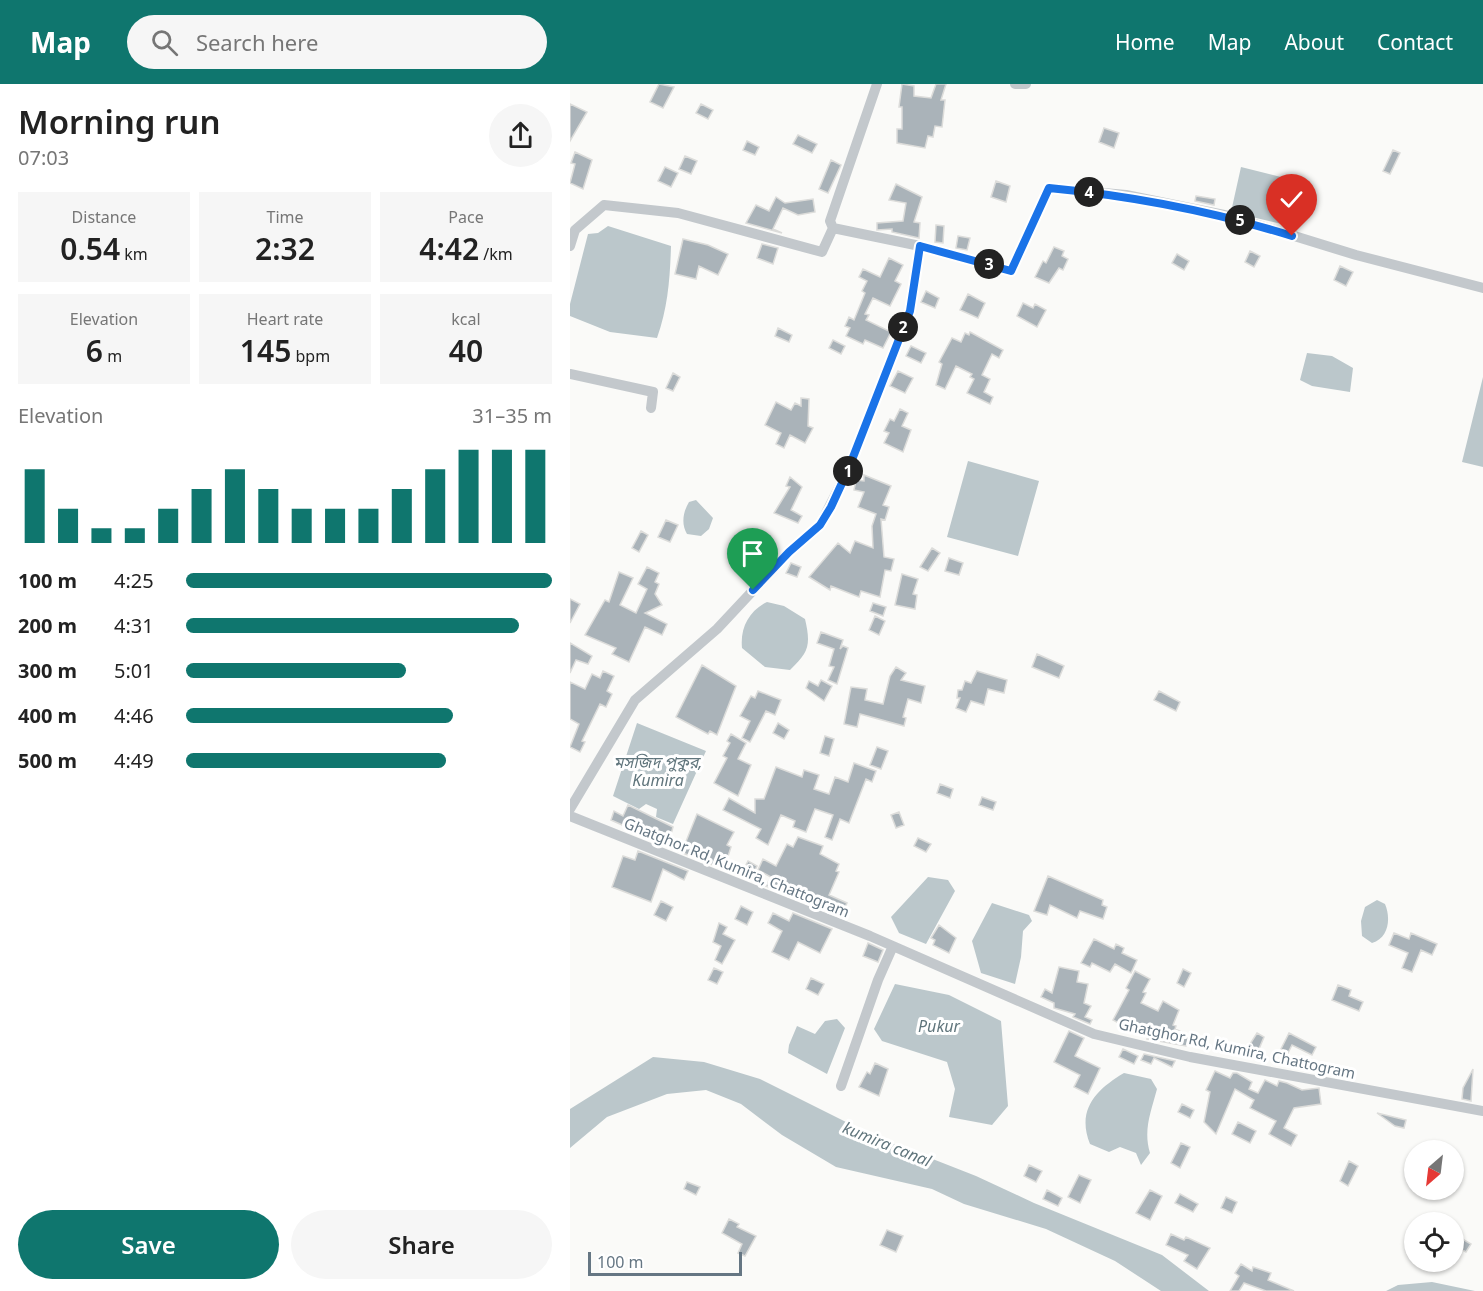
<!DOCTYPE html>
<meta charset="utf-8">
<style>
:root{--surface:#fff;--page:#f6f6f6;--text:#222;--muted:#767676;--accent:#0f766e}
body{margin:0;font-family:"Noto Sans","Noto Sans Bengali",sans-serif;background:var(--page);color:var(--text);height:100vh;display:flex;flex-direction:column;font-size:22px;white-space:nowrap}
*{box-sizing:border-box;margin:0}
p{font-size:20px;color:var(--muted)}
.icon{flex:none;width:33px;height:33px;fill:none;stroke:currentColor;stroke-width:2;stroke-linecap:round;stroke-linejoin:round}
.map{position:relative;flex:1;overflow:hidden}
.side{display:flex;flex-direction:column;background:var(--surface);width:570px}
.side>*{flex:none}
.needle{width:39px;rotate:208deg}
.tools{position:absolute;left:834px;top:1056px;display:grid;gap:12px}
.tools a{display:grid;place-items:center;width:60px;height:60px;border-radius:50%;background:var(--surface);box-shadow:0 2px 4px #0004;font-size:30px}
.scale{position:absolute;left:18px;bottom:15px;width:154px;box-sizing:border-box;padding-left:6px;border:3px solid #657683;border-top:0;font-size:16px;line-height:21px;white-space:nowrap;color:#657683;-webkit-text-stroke:4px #fff;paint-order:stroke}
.pin{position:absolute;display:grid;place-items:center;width:51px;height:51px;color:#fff;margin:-62px -26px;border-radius:50% 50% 50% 0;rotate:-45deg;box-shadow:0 0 6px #0007}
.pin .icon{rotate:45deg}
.km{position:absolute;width:30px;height:30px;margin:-15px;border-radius:50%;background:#222;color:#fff;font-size:16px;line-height:30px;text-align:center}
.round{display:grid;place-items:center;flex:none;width:63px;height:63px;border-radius:32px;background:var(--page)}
.overview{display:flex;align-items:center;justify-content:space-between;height:102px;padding:0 18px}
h1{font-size:33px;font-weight:600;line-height:45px}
.stats{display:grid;grid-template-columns:repeat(3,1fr);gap:9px;height:102px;padding:6px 18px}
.stats div{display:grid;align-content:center;border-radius:0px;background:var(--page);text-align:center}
.stats b{font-size:30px;font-weight:600}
.stats small{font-size:16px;font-weight:400}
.stats p{font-size:16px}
.chart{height:168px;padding:12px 18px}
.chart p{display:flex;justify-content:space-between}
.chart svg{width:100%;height:108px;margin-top:6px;stroke:var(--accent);stroke-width:6}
.button{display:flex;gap:12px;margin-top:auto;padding:12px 18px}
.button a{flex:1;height:69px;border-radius:36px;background:var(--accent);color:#fff;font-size:24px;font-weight:600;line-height:69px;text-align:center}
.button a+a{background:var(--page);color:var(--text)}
ul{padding:0 18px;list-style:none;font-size:20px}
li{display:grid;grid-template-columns:96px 72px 1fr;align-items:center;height:45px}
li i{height:15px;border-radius:8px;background:var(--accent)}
header{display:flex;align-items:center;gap:36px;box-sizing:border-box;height:84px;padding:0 30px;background:var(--accent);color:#fff}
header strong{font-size:28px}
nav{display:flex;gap:33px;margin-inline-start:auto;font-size:21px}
.search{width:420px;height:54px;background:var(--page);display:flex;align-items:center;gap:15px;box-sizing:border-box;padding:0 21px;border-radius:33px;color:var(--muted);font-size:22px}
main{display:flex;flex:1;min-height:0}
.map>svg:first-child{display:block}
</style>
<header>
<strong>Map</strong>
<div class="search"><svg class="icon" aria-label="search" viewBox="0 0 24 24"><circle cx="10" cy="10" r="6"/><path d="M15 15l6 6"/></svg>Search here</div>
<nav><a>Home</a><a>Map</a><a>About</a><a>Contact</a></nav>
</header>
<main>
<section class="side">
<div class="overview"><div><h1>Morning run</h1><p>07:03</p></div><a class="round"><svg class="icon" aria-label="share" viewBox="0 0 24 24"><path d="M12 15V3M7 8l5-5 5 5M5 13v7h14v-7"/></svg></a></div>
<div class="stats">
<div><p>Distance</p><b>0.54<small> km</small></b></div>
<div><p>Time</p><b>2:32</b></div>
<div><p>Pace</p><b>4:42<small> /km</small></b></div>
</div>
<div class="stats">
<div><p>Elevation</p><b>6<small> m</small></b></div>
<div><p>Heart rate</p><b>145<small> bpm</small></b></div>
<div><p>kcal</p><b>40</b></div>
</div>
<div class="chart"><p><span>Elevation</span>31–35 m</p>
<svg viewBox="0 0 160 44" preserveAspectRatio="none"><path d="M5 44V14M15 44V30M25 44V38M35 44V38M45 44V30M55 44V22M65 44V14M75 44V22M85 44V30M95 44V30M105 44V30M115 44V22M125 44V14M135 44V6M145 44V6M155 44V6"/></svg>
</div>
<ul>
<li><b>100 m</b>4:25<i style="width:100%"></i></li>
<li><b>200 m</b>4:31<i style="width:91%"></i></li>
<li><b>300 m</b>5:01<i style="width:60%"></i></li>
<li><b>400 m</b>4:46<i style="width:73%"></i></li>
<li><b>500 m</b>4:49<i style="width:71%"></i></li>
</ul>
<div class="button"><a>Save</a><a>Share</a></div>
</section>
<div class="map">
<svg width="913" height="1207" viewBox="0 0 913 1207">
<rect width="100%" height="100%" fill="#fafaf8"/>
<path fill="#bbc7cb" d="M 671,83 L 731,98 L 720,142 L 661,128 Z
M 38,142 L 101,162 C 100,194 98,223 87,254 L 40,248 L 0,232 L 0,220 L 18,150 L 28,149 Z
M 737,269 L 762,272 L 783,284 L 780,308 L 742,302 L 730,296 Z
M 913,293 L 913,383 L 892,378 Z
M 398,377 L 469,397 L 448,472 L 377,453 Z
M 126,416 L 143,434 L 139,445 L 131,452 L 117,450 C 111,440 113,428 119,418 Z
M 197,518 L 214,522 L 235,535 C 241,561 239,568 220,586 L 195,583 L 172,564 C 170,544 179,527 197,518 Z
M 67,639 L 136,667 L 103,740 L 86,733 L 87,725 L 76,720 L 69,725 L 43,712 Z
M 358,793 L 378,796 L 385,807 L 356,860 L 329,849 L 321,833 Z
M 807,816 L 815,820 C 821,834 819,854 802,859 L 792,852 L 791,837 L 795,823 Z
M 422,819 L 459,831 L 462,837 L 453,847 L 451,873 L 445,900 L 411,889 L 402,857 Z
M 325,900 L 379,911 L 431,937 L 438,1022 L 422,1041 L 379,1033 L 385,1005 L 377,978 L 312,957 L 304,945 Z
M 267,935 L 275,944 L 257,990 L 218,969 L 219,961 L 227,942 L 245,950 L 255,937 Z
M 83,973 L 134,978 L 190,995 L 304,1052 L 406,1092 L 464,1119 L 592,1171 L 639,1207 L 591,1207 L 545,1177 L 476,1145 L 394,1120 L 362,1105 L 266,1083 L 212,1051 L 171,1020 L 136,1006 L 97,1010 L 37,1033 L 0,1064 L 0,1025 Z
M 554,989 L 581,995 L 587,1005 C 581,1028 573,1046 580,1069 L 571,1081 L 566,1069 L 550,1063 L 539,1068 L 520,1060 C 506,1025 527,1005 554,989 Z
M 862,1198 L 905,1207 L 816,1207 L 828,1201 Z"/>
<path fill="#aab3b9" stroke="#dcdcda" stroke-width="1.5" d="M 89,0 L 104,3 L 93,24 L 80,18 Z
M 332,0 L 344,2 L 344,12 L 361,14 L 366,0 L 376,0 L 371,16 L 375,16 L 372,43 L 365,42 L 363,53 L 358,52 L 355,64 L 327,59 L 327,45 L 332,45 L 332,23 L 329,23 Z
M 0,20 L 17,28 L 0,57 Z
M 131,20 L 143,26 L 138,35 L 126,29 Z
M 534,44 L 549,49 L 544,64 L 529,58 Z
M 228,51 L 247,60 L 242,69 L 223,60 Z
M 177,57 L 189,63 L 185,71 L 173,66 Z
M 823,66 L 830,69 L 820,90 L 813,87 Z
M 5,68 L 22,76 L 13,105 L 0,99 L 5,80 L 1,79 Z
M 115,72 L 127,77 L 121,90 L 109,85 Z
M 261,76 L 271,81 L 258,109 L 249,105 Z
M 95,83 L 108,89 L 101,103 L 88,97 Z
M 426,97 L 440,102 L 436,118 L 421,113 Z
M 326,100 L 352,113 L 344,138 L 350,139 L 349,154 L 322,148 L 322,145 L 307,146 L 307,139 L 333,137 L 336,119 L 319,116 Z
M 626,112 L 645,115 L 644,121 L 625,117 Z
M 206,113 L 215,119 L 243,115 L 245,128 L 228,131 L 213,124 L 203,145 L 212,149 L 176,139 L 186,121 L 199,127 Z
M 366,141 L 374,142 L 373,159 L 365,158 Z
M 388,152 L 400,154 L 397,166 L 386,164 Z
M 113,155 L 138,161 L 158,170 L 148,191 L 129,182 L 126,195 L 105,190 Z
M 192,160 L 208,164 L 203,180 L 187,174 Z
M 484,163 L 494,167 L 492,172 L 498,175 L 493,186 L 489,184 L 479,199 L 465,193 L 473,177 L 476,179 Z
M 680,167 L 690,172 L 684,183 L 675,178 Z
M 607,170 L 619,177 L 614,186 L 602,179 Z
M 319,174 L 333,181 L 325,197 L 331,200 L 320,222 L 303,214 L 295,230 L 299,231 L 296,236 L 321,248 L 313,264 L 295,256 L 293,260 L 276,252 L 280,244 L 275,242 L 279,233 L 284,236 L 295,209 L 292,207 L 297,197 L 289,193 L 293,185 L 310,193 Z
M 770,182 L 783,188 L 776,202 L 764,196 Z
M 356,207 L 369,214 L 365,224 L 351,218 Z
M 398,210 L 415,219 L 408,234 L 390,226 Z
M 453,219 L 463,224 L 465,220 L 476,226 L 467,243 L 447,232 Z
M 208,244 L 222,251 L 219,258 L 205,252 Z
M 400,248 L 433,266 L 429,274 L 422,270 L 412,291 L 420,295 L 414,308 L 423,313 L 420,320 L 397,309 L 404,295 L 400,293 L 402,290 L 386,282 L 375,305 L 366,301 L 372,280 L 369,278 L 382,254 L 391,258 L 395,249 L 399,251 Z
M 263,256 L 275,262 L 271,270 L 259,264 Z
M 341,262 L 356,269 L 351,279 L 336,272 Z
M 328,287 L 343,294 L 335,309 L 320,302 Z
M 103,289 L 110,293 L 103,307 L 96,304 Z
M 231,314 L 239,315 L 238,342 L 243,344 L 235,359 L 220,351 L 214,364 L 206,360 L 211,349 L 195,341 L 206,318 L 221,326 L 225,319 L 231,322 Z
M 330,325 L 338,329 L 332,342 L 341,346 L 333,368 L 314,359 L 319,349 L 314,347 L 320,335 L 324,337 Z
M 294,391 L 321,402 L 313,421 L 319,423 L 315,436 L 311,435 L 314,473 L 324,475 L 321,487 L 315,486 L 310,513 L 291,507 L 289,513 L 261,502 L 260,506 L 239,493 L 268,459 L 280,469 L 285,457 L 303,464 L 302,442 L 306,430 L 288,423 L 294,408 L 284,406 L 286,396 L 294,397 Z
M 220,393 L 232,403 L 221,426 L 232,432 L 228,439 L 204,429 L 220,403 L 216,402 Z
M 96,436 L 108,441 L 100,458 L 88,453 Z
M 71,447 L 78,451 L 69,468 L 62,464 Z
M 362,464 L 370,469 L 358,487 L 350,483 Z
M 173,470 L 186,476 L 180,490 L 166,483 Z
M 379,474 L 393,479 L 389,491 L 375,487 Z
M 221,479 L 231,483 L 227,493 L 216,489 Z
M 77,483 L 89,489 L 85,498 L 89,500 L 85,510 L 92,521 L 75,529 L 97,540 L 92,551 L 75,543 L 59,578 L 42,570 L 46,564 L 15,551 L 35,516 L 39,518 L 49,488 L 63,494 L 50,521 L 66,529 L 77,505 L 68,500 Z
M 332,490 L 348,495 L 343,510 L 347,511 L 345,525 L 325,521 Z
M 0,515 L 10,520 L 0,539 Z
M 303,519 L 316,523 L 313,532 L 300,527 Z
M 305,532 L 315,537 L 309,551 L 299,546 Z
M 251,548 L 273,556 L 270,565 L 273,562 L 278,564 L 267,600 L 258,596 L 264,583 L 259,582 L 264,565 L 247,559 Z
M 0,559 L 22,572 L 18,580 L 6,576 L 0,589 Z
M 467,570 L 494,582 L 489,594 L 462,583 Z
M 132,581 L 166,602 L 147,651 L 140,647 L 138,650 L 106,633 Z
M 326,583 L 336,589 L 331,596 L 355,602 L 351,619 L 338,615 L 333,633 L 336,634 L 334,642 L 290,630 L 287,643 L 274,640 L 281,603 L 297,605 L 295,616 L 313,620 L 320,592 Z
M 33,587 L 44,592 L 37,607 L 42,610 L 36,623 L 30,620 L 12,657 L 15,658 L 10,668 L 0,663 L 9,640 L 0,635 L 0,598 L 15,605 L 22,590 L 30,594 Z
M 407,587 L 437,596 L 434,609 L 418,605 L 414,621 L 401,617 L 396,628 L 386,624 L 390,614 L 387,614 L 388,606 L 392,606 L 395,597 L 401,599 Z
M 251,596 L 262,602 L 254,617 L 236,604 L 239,597 L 248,602 Z
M 188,607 L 211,616 L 205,631 L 196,627 L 180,658 L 172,654 L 180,637 L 170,632 L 181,612 L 185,614 Z
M 589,607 L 610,618 L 606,627 L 584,616 Z
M 208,639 L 219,646 L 214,655 L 203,649 Z
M 161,650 L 176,659 L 168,675 L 181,681 L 168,712 L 144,699 L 157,674 L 153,672 L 160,659 L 157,657 Z
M 255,652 L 264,655 L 259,672 L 250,669 Z
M 307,663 L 318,667 L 311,685 L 300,681 Z
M 284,679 L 306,687 L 302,698 L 296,695 L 279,739 L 270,735 L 262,756 L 255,753 L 263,731 L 245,725 L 236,748 L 223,743 L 225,737 L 211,731 L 198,761 L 186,754 L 191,745 L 153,726 L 159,714 L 185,729 L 185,715 L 194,715 L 206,683 L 232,693 L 234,686 L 249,691 L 244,705 L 259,710 L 265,693 L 278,698 Z
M 370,700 L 383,705 L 380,714 L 367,709 Z
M 412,713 L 426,718 L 423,726 L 409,721 Z
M 58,721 L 103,743 L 99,758 L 113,765 L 127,730 L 164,748 L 157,761 L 161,763 L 154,785 L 138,779 L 139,775 L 123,773 L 58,747 L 59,744 L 41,736 L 44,727 L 53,732 Z
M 329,728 L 334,741 L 326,744 L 321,731 Z
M 228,753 L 253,762 L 250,770 L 269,780 L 266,787 L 269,788 L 259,811 L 277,819 L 273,828 L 266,825 L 264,829 L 196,802 L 201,793 L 188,786 L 193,775 L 206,782 L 217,760 L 223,763 Z
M 348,754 L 361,760 L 356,768 L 344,762 Z
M 68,767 L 118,787 L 114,796 L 93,785 L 81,818 L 42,803 L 53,772 L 65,776 Z
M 178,777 L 187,782 L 181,794 L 172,789 Z
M 478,792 L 533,816 L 532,821 L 537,823 L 533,835 L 510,827 L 507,834 L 480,821 L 477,831 L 464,827 Z
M 91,817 L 103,823 L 96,837 L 84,831 Z
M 171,822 L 183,828 L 177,841 L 165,835 Z
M 203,829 L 219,837 L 223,829 L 262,845 L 250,869 L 228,858 L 219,876 L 202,868 L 212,847 L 198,839 Z
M 149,839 L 157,843 L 153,850 L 165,856 L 152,880 L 145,876 L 151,862 L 143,858 Z
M 369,841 L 386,854 L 379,869 L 363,861 L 365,856 L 361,854 Z
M 824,849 L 839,855 L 841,849 L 867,860 L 862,871 L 851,866 L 842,888 L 832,884 L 838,869 L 819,861 Z
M 524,855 L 544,865 L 546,860 L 554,864 L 552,869 L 567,876 L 561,889 L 545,880 L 540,888 L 522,879 L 520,883 L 511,879 Z
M 298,859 L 313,866 L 308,878 L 293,872 Z
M 489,883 L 509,887 L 507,898 L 518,900 L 514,919 L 521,922 L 515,933 L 522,936 L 520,940 L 503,933 L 505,930 L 484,924 L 484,919 L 471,913 L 475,905 L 482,909 Z
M 144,884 L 153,888 L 147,900 L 138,896 Z
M 613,885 L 621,889 L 614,903 L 607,899 Z
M 565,887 L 580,895 L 573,908 L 576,909 L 571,919 L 588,927 L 593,917 L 609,926 L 603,941 L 606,942 L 605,945 L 620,952 L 616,962 L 577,955 L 580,949 L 557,938 L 556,943 L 543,936 L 559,906 L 556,904 Z
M 241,894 L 254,900 L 248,911 L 236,905 Z
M 768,901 L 781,906 L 779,912 L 793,918 L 789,927 L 762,916 Z
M 499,947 L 514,954 L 505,972 L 530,984 L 518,1010 L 504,1003 L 510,991 L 484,978 Z
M 687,949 L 694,953 L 686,972 L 675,968 Z
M 719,949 L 746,963 L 742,971 L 722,961 L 718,969 L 711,965 Z
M 553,965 L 568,972 L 564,980 L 549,973 Z
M 574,970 L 605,977 L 602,983 L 584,974 L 581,980 L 571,976 Z
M 305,979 L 318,985 L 309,1012 L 289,1003 L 297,988 L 300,990 Z
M 903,985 L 901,1017 L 892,1015 L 893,1004 Z
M 645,987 L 660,994 L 663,989 L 667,989 L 682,998 L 679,1005 L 688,1009 L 695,996 L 707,1002 L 709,997 L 717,999 L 732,1006 L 749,1004 L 751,1020 L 724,1024 L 714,1044 L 727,1051 L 721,1062 L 699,1050 L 706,1037 L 680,1024 L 684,1016 L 665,1005 L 646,1050 L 634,1038 L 640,1008 L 636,1006 Z
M 612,1020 L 624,1026 L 620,1034 L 608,1028 Z
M 807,1029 L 836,1036 L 834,1044 L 825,1042 Z
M 668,1038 L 686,1047 L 680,1059 L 662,1050 Z
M 611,1059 L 620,1063 L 610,1084 L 601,1079 Z
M 779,1077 L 788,1082 L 778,1102 L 770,1097 Z
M 459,1081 L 472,1087 L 466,1098 L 454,1092 Z
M 509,1091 L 521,1096 L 510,1119 L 498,1113 Z
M 117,1098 L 130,1103 L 126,1111 L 114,1105 Z
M 477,1106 L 492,1114 L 488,1122 L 473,1115 Z
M 580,1106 L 592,1112 L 580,1136 L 566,1129 Z
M 610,1110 L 628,1120 L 623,1128 L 605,1119 Z
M 656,1113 L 667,1118 L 662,1129 L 651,1124 Z
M 159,1135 L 169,1140 L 167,1143 L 186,1152 L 175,1172 L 168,1169 L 172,1160 L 152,1149 Z
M 317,1146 L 333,1152 L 326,1168 L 310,1161 Z
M 601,1150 L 614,1156 L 616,1153 L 640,1164 L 627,1185 L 614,1177 L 618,1171 L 596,1161 Z
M 889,1153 L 901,1160 L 896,1168 L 885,1162 Z
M 671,1180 L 682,1187 L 683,1183 L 701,1189 L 698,1196 L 724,1207 L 696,1207 L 674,1199 L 669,1207 L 660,1207 L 669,1192 L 665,1189 Z"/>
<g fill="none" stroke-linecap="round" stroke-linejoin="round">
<path stroke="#c3c8cc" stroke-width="10" d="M 307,0 L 260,137 L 263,144 L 350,162 L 441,187 L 479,104 L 556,111 L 659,132 L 786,171 L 913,204
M 445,0 L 456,0
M 0,162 L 5,146 L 34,121 L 108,129 L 252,168 L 263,144
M 0,290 L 83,308 L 81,324
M 0,725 L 65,616 L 147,545 L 219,468 L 250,441 L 278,386 L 340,227 L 350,162
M 0,732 L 300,852 L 524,950 L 620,973 L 913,1027
M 271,1002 L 308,896 L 323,862"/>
</g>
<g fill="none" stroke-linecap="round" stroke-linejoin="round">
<defs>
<path id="route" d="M 183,506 L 219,468 L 250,441 L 261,423 L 278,386 L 340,227 L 350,162 L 441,187 L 479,104 C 563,112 642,127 722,152"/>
</defs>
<use href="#route" stroke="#fff" stroke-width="12"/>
<use href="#route" stroke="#1a73e8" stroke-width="8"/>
</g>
<g text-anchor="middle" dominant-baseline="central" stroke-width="6" stroke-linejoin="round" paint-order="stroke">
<g font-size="15" fill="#657683" stroke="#fff">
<text transform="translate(167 783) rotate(22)">Ghatghor Rd, Kumira, Chattogram</text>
<text transform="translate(667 964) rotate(12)">Ghatghor Rd, Kumira, Chattogram</text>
</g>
<g font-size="16" font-style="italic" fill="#60757c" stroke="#fff">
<text x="88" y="678">মসজিদ পুকুর,<tspan x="88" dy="18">Kumira</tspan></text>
<text x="369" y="942">Pukur</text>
<text transform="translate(317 1060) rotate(22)">kumira canal</text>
</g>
</g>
</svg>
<div class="tools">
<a><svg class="needle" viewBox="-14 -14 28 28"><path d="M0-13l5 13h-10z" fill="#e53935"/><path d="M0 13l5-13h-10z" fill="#767676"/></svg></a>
<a><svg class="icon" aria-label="locate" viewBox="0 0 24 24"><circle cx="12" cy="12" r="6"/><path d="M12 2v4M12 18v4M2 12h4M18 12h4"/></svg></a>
</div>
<div class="scale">100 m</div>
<div class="pin" style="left:183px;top:506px;background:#1e9e55"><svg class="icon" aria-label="arrive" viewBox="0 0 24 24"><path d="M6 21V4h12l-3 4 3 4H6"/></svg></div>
<div class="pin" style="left:722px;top:152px;background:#d93025"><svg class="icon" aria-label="check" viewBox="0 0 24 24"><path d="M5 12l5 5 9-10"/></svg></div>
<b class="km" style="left:278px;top:387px">1</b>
<b class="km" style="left:333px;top:243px">2</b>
<b class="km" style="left:419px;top:180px">3</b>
<b class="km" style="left:519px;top:108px">4</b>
<b class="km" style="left:670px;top:136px">5</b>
</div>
</main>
